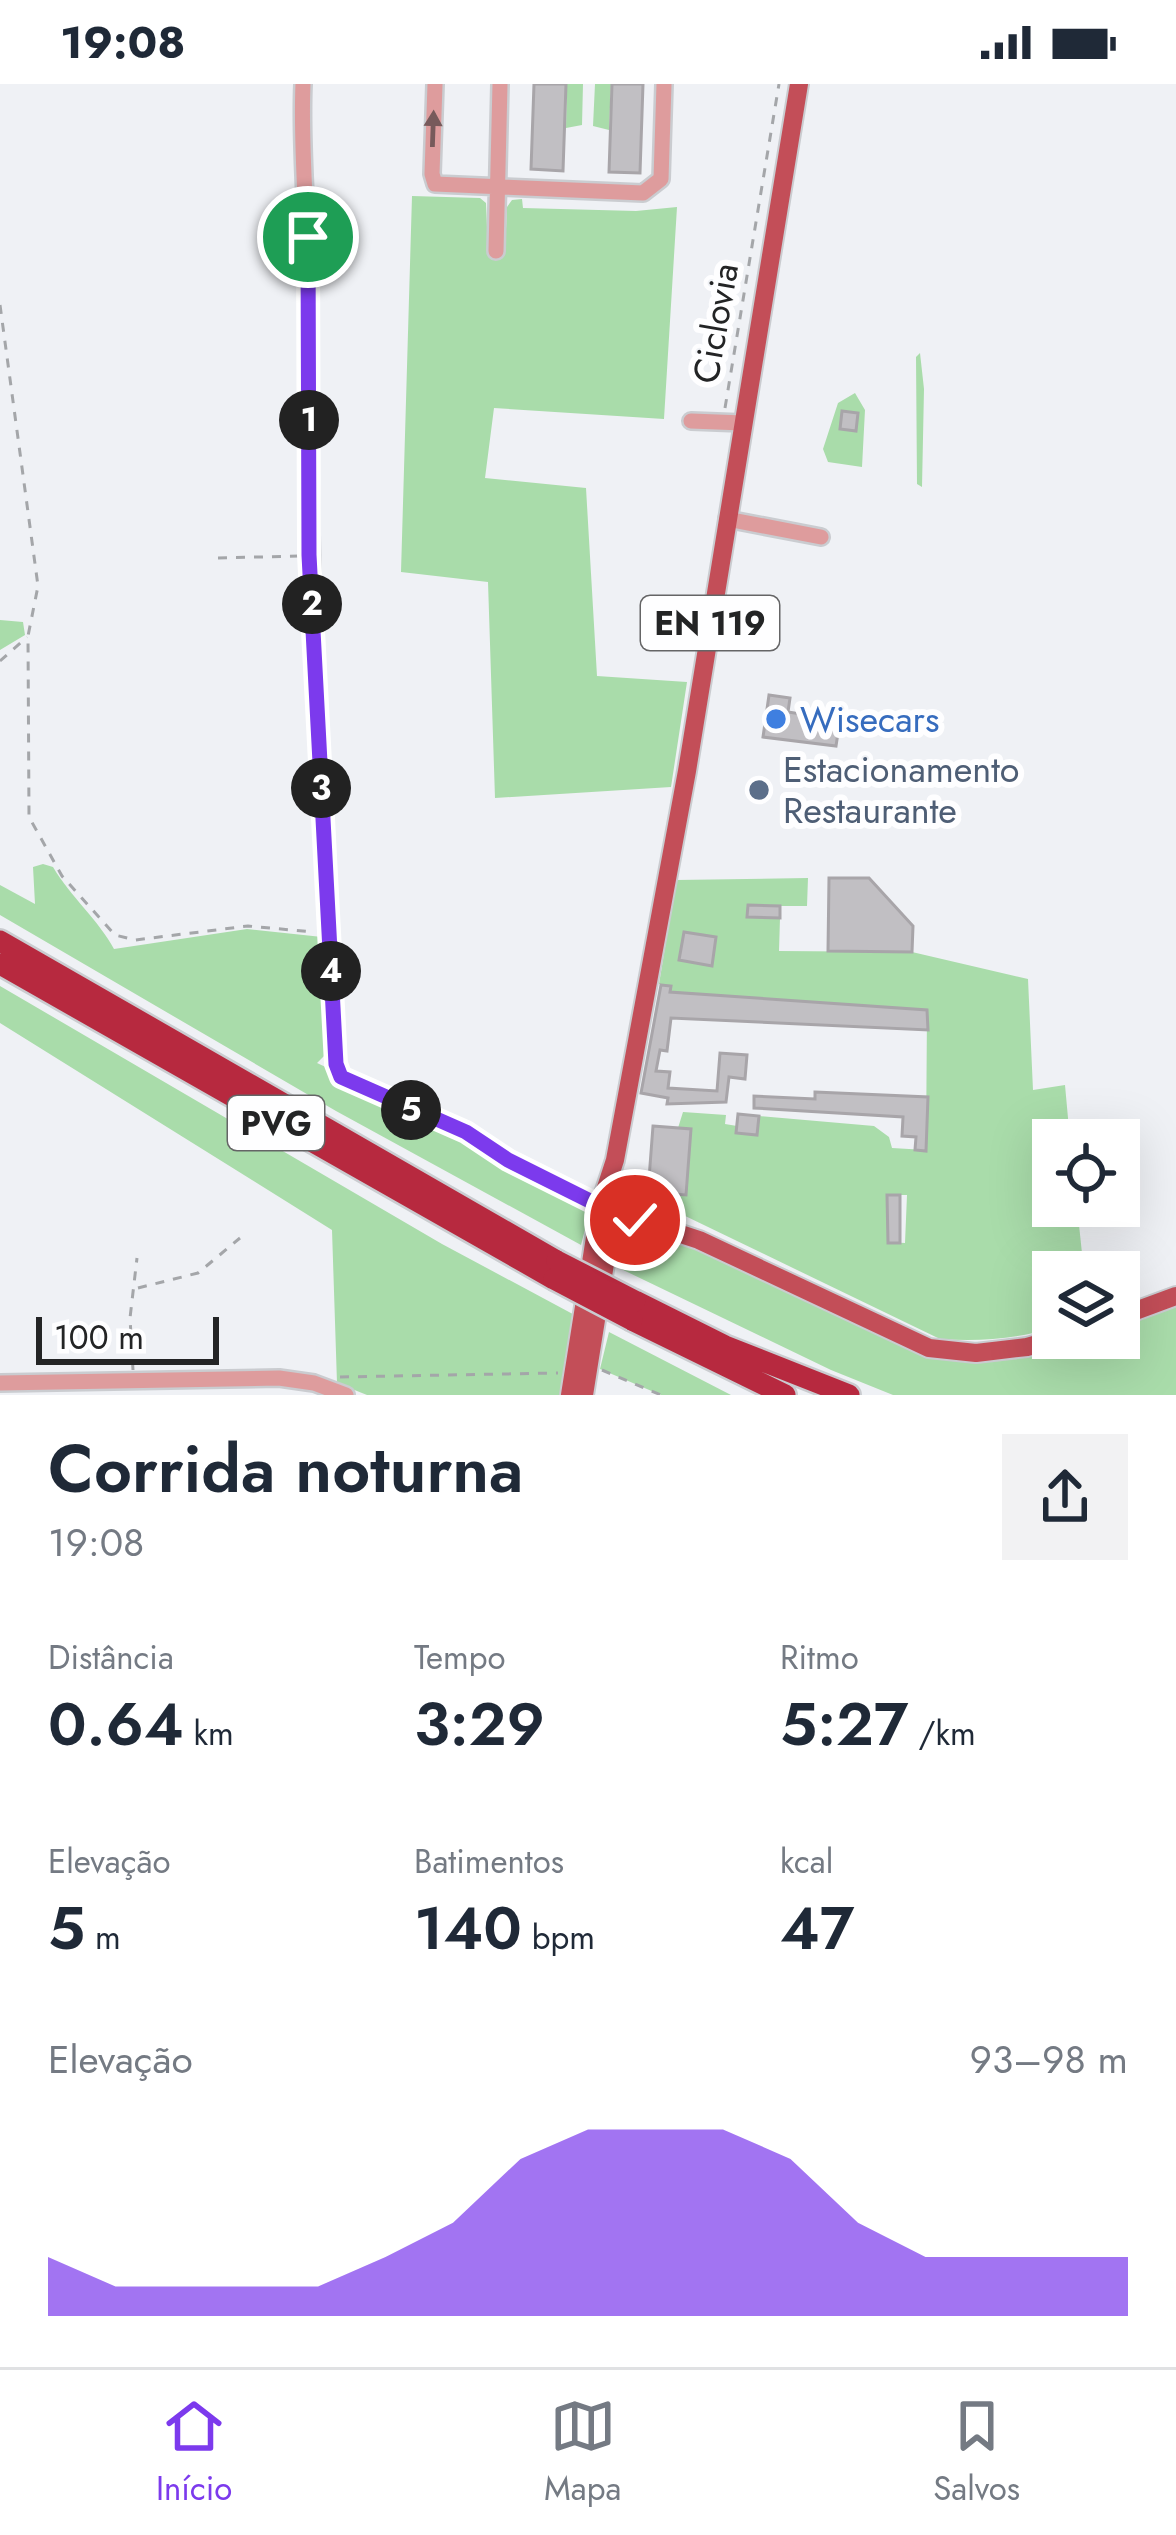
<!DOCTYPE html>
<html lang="pt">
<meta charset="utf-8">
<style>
:root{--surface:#fff;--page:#f2f2f3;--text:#1f2937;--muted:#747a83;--line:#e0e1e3;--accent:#7c3aed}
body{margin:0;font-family:Jost,sans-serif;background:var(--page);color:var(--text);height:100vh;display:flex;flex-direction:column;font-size:45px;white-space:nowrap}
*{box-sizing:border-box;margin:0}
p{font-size:39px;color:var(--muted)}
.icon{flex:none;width:66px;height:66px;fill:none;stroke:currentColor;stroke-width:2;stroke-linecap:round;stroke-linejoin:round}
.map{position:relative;height:1311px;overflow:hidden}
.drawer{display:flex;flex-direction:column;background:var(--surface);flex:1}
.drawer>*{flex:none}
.controls{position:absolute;left:1032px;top:1035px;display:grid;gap:24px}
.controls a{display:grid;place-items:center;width:108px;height:108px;border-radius:0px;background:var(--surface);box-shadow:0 12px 48px #0002;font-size:60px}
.scale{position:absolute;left:36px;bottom:30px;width:183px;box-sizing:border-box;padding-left:12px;border:6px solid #232425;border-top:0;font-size:33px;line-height:42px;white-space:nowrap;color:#232425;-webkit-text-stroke:9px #fefeff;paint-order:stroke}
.pin{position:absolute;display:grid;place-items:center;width:102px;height:102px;color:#fff;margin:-51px;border:6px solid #fff;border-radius:50%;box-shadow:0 3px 12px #0007}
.km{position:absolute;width:60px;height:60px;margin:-30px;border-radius:50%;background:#222;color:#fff;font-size:33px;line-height:60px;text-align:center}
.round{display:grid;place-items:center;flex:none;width:126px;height:126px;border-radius:0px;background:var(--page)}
.overview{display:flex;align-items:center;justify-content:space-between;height:204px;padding:0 48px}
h1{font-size:66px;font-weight:600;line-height:90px}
.stats{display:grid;grid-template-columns:repeat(3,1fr);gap:18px;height:204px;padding:12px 48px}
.stats div{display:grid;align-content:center}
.stats b{font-size:60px;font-weight:600}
.stats small{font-size:33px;font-weight:400}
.stats p{font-size:33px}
.chart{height:336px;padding:24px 48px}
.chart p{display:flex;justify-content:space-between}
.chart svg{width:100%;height:216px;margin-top:12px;fill:var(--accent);opacity:.7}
.status{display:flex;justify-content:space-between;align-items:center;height:84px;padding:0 60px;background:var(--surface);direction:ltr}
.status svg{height:33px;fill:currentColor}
.tab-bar{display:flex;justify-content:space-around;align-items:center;height:168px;border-top:3px solid var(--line);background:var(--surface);font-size:33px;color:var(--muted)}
.tab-bar a{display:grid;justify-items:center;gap:6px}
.tab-bar .selected{color:var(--accent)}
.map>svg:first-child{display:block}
</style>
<div class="status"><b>19:08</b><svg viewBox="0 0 49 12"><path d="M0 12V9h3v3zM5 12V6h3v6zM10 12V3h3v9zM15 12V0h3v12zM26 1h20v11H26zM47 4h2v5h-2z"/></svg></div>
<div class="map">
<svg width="1176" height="1311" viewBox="0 0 1176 1311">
<rect width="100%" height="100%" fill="#eff1f5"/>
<path fill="#a9dcaa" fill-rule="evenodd" d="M 567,0 L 583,0 L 582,41 L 566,44 Z
M 595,0 L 611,0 L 609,46 L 593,42 Z
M 412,112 L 480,114 L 486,119 L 488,167 L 505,167 L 507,123 L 512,116 L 522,115 L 523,124 L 636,127 L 677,123 L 664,335 L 494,324 L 485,394 L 586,404 L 597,592 L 687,598 L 671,703 L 495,714 L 488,498 L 401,488 Z
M 920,269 L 924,305 L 922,403 L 917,400 L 916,273 Z
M 855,309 L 865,326 L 862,383 L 828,378 L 823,365 L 838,319 Z
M 0,536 L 23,538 L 25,551 L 0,566 Z
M 43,780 L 53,783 C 70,812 100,838 114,865 L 247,845 L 322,853 L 330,966 L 317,979 L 466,1048 L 508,1076 L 592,1118 L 581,1161 L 336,1027 L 0,831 L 0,801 L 35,820 L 33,783 Z
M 808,794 L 807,822 L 748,822 L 748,833 L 780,834 L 779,867 L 912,868 L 1028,895 L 1033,1006 L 1065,1001 L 1070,1056 L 1053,1056 L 1053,1122 L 1077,1122 L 1084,1188 L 1053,1188 L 1053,1244 C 1015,1255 979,1258 940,1255 L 650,1115 L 648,1108 L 685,1111 L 678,1044 L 683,1028 L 726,1031 L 725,1040 L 737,1042 L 737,1049 L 756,1051 L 759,1032 L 874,1042 L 889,1053 L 892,1064 L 926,1066 L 927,926 L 671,908 L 670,902 L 659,900 L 676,796 ZM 684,848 L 716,853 L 712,881 L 679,876 ZM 888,1111 L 907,1111 L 905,1159 L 888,1158 Z
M 0,902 L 442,1160 L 582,1235 L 570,1311 L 367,1311 L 337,1299 L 332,1146 L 0,939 Z
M 640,1145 L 659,1146 L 930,1270 L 1030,1269 L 1075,1254 L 1119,1254 L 1119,1239 L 1176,1220 L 1176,1311 L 893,1311 L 831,1286 L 617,1183 L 629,1149 Z
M 609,1248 L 731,1311 L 661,1311 L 600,1285 Z"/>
<path fill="#c1bfc3" stroke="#a8a5a9" stroke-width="3" d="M 534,0 L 566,0 L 563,87 L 531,85 Z
M 612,0 L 643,0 L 640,89 L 609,88 Z
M 842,327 L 858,329 L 856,347 L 840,345 Z
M 769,611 L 790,614 L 788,628 L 840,636 L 836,662 L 763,653 Z
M 829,794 L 869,794 L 913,842 L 912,868 L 828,867 Z
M 748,821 L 780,822 L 780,834 L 747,833 Z
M 684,848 L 716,853 L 712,882 L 679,876 Z
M 661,901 L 671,902 L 670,908 L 927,926 L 928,946 L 671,934 L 667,967 L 660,966 L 656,987 L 670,988 L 668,1004 L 717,1007 L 720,969 L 747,971 L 745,995 L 729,993 L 726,1018 L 667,1020 L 668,1014 L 641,1009 Z
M 815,1008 L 928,1013 L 926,1067 L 915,1066 L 916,1053 L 902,1052 L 903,1033 L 754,1024 L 754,1012 L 815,1015 Z
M 738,1030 L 759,1032 L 757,1051 L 736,1049 Z
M 653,1042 L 691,1045 L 686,1111 L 648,1108 Z
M 887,1111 L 900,1111 L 900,1159 L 888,1159 Z"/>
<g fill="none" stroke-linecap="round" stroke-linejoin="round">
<defs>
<path id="minor" d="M 303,0 C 300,67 308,134 308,201 C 309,418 313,634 329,850
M 435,0 L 432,90 L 435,100 L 643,109 L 661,95 L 664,0
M 496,167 L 500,0
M 691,337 L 743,339
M 727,435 L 821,453
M 0,1299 L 279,1294 L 314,1299 L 346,1311"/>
<path id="major" d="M 606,1118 L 635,1118 L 669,1138
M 615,1119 L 629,1133 L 699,1156 L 929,1264 L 976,1269 L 1027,1263 L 1059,1254
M 1119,1233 L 1176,1212
M 570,1311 L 600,1122 L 615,1076 L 687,687 L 799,0
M 584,1311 L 615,1117"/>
<path id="highway" d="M 0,857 L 557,1177
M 0,880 L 554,1195
M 635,1217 L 725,1262 L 849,1311
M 632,1236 L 785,1311"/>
</defs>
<use href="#minor" stroke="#caccd0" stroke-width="20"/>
<use href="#major" stroke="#caccd0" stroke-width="22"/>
<use href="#highway" stroke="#caccd0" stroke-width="26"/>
<path stroke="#a4a6a9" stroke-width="3" stroke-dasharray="9 9" stroke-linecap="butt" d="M 0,221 L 38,502 L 28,552 L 29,733 L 62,792 L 115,851 L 135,856 L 248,842 L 313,848
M 725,324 L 779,0
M 218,474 L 300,472
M 0,577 L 27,553
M 330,861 L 336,980 L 341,993 L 466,1048 L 508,1076 L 584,1114
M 138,1204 L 198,1189 L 240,1154
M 133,1286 L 130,1234 L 137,1174
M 602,1286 L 661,1311
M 340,1293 L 558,1289"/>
<use href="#minor" stroke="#de9c9d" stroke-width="15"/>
<use href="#major" stroke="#c34e58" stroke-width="18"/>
<use href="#highway" stroke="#b7293f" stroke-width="21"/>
<defs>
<path id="highway-bridge" d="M 557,1177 L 635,1217
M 554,1195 L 632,1236"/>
</defs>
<use href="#highway-bridge" stroke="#caccd0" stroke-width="26" stroke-linecap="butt"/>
<use href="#highway-bridge" stroke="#b7293f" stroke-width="21"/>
</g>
<defs><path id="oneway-solid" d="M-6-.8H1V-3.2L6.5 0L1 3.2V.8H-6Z" transform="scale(3)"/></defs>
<use fill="#775a5b" href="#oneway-solid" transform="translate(433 45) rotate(-88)"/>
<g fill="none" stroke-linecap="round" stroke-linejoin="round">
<defs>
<path id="route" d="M 308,153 L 309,471 L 336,980 L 341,993 L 466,1048 L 508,1076 L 600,1122 L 601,1117 L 615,1119 L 635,1136"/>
</defs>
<use href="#route" stroke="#fff" stroke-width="24"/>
<use href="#route" stroke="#7c3aed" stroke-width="15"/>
</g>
<circle fill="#3f7fe0" stroke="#fefeff" stroke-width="4.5" cx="776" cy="635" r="12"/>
<circle fill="#5c6f8a" stroke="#fefeff" stroke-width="4.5" cx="759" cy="706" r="12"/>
<g text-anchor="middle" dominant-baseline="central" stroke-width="12" stroke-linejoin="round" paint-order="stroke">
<g fill="#fefeff" stroke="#656566" stroke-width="3">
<rect x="641" y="512" width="138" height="54" rx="9"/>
<rect x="228" y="1012" width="96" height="54" rx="9"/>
</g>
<g font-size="33" font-weight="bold" fill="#232425">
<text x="710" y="539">EN 119</text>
<text x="276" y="1039">PVG</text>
</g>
<g font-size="36" fill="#232425" stroke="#fefeff">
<text transform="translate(715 239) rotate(-80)">Ciclovia</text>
</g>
<g font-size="36" fill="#366cbe" stroke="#fefeff" text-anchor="start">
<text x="800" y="635">Wisecars</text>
</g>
<g font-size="36" fill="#4e5e75" stroke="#fefeff" text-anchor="start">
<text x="783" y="685">Estacionamento<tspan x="783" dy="41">Restaurante</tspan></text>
</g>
</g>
</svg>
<div class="controls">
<a><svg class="icon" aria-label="locate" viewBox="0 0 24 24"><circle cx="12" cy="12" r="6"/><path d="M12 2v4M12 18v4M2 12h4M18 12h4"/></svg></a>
<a><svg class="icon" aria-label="layers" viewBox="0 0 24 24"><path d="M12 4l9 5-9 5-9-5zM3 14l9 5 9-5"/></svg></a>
</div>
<div class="scale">100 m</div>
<div class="pin" style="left:308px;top:153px;background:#1e9e55"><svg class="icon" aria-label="arrive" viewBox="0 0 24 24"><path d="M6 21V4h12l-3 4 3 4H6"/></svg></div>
<div class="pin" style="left:635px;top:1136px;background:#d93025"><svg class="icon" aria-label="check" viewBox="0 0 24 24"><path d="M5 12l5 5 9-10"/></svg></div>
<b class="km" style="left:309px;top:336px">1</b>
<b class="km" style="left:312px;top:520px">2</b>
<b class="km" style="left:321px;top:704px">3</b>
<b class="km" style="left:331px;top:887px">4</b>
<b class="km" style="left:411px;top:1026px">5</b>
</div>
<section class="drawer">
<div class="overview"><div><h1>Corrida noturna</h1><p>19:08</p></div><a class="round"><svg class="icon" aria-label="share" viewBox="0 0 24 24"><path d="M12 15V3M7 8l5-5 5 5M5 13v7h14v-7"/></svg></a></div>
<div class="stats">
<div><p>Distância</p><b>0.64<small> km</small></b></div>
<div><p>Tempo</p><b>3:29</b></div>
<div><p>Ritmo</p><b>5:27<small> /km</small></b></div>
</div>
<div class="stats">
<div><p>Elevação</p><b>5<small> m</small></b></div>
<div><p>Batimentos</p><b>140<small> bpm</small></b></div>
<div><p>kcal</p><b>47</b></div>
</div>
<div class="chart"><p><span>Elevação</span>93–98 m</p>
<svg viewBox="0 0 160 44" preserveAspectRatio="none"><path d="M0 44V32L10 38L20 38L30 38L40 38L50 32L60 25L70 12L80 6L90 6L100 6L110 12L120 25L130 32L140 32L150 32L160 32V44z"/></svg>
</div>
</section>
<nav class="tab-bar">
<a class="selected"><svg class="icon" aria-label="home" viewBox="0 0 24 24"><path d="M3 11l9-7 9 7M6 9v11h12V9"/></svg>Início</a>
<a><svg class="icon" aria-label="map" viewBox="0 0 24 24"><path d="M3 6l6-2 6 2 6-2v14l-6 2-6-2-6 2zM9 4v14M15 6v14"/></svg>Mapa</a>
<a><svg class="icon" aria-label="saved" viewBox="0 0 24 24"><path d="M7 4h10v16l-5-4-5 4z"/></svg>Salvos</a>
</nav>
